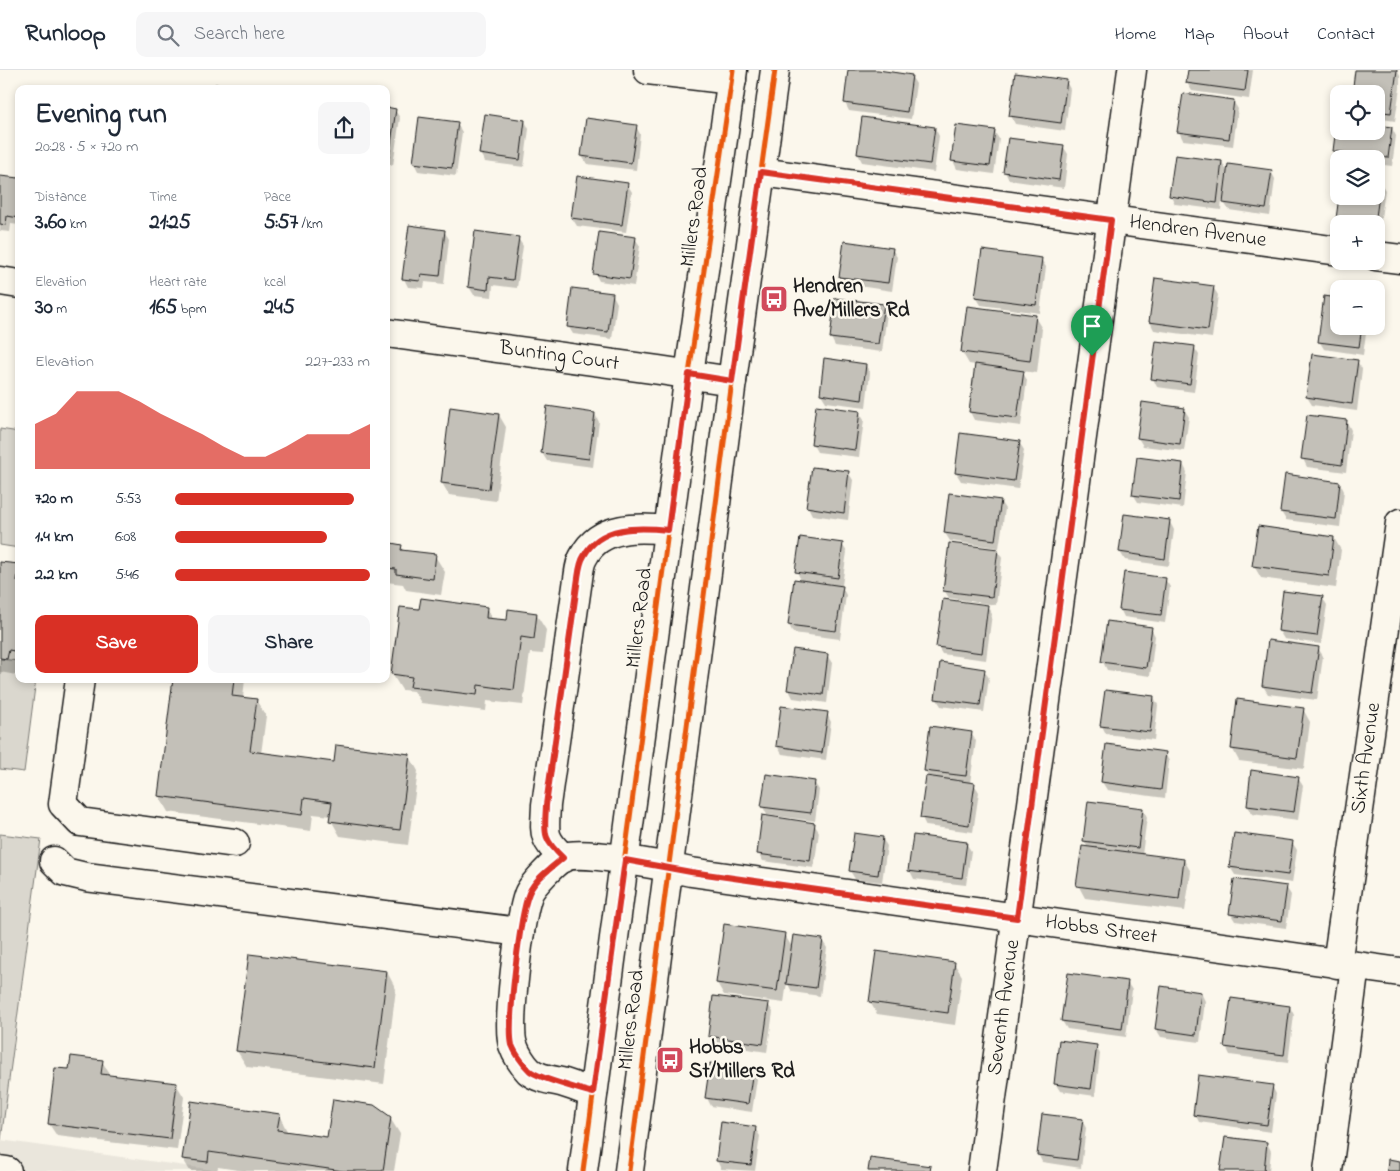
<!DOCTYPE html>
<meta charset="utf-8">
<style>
:root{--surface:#fff;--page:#f6f6f7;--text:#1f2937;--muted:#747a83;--line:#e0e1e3;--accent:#d93025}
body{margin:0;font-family:"Indie Flower",sans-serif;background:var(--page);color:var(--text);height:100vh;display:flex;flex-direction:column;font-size:19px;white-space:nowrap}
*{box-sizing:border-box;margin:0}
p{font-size:16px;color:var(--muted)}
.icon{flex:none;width:28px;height:28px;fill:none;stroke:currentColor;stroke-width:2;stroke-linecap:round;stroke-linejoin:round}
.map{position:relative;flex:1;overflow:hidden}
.side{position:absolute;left:15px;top:15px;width:375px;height:598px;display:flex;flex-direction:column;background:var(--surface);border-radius:10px;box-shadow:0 2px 8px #0003}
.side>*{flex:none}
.fabs{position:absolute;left:1330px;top:15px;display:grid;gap:10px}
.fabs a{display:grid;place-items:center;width:55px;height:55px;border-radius:10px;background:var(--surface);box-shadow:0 2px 8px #0003;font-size:25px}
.pin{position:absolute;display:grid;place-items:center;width:42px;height:42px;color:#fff;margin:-51px -21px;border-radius:50% 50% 50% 0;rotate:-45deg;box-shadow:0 0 5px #0007}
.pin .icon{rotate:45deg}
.round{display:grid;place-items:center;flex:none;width:52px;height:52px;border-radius:10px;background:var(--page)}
.head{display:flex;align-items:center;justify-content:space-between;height:85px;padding:0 20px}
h1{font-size:28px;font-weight:700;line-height:38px}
.metrics{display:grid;grid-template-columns:repeat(3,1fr);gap:8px;height:85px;padding:5px 20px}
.metrics div{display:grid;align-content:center}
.metrics b{font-size:21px;font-weight:700}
.metrics small{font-size:14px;font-weight:400}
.metrics p{font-size:14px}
.chart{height:140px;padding:10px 20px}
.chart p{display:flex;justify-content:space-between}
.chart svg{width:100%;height:90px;margin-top:5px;fill:var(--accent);opacity:.7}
.action{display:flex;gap:10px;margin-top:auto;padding:10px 20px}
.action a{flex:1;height:58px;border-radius:10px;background:var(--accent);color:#fff;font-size:20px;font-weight:700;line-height:58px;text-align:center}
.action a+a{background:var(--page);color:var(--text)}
ul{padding:0 20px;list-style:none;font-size:16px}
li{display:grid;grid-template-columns:80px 60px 1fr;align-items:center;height:38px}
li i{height:12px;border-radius:6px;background:var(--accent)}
header{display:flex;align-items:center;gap:30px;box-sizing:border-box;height:70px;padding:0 25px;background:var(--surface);border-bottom:1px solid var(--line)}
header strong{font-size:24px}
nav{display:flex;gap:28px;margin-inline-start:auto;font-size:18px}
.search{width:350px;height:45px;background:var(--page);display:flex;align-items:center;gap:12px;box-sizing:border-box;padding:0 18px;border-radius:10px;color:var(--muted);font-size:19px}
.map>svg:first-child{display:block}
</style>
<header>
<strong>Runloop</strong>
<div class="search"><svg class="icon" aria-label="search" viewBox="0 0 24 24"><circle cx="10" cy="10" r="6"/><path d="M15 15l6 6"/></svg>Search here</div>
<nav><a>Home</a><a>Map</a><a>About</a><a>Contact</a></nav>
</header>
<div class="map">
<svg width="1400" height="1101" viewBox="0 0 1400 1101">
<rect width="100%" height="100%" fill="#fbf7ec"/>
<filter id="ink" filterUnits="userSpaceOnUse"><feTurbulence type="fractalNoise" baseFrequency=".02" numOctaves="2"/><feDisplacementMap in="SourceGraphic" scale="10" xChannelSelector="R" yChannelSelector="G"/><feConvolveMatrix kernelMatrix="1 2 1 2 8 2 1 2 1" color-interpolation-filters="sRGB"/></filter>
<g filter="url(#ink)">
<path fill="#eae6dc" d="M 0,1070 L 221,1101 L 0,1101 Z"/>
<path fill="#dad7ce" stroke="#7b7a75" d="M 0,359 L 19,362 L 19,478 L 0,475 Z
M 0,589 L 19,591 L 19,609 L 36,609 L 24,702 L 0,699 Z
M 0,764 L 41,769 L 1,1070 L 0,1070 Z"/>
<path fill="#0003" d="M 849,0 L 868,0 L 911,6 L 916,14 L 911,49 L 849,41 L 845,33 Z
M 1189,0 L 1253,0 L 1249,29 L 1192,21 L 1187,13 Z
M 1357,0 L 1397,0 L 1400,6 L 1400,18 L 1395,51 L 1376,48 L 1376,24 Z
M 1066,11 L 1070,19 L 1065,61 L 1015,54 L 1011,46 Z
M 1233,31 L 1238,39 L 1233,76 L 1183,70 L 1179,62 Z
M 386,39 L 395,40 L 400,48 L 393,95 L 386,94 Z
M 525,51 L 529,59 L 524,97 L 485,92 L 480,84 Z
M 457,54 L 462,62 L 456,106 L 418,101 L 414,93 Z
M 636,56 L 640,64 L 636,100 L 587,94 L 582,86 Z
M 935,58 L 939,66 L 934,102 L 862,92 L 858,84 Z
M 1392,58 L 1396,66 L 1392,96 L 1376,94 L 1376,89 L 1339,89 L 1334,81 L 1339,61 L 1376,61 Z
M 994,61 L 999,69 L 994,104 L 957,99 L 953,91 Z
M 1063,76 L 1068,84 L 1064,118 L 1009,110 L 1005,102 Z
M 1222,92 L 1228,103 L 1271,101 L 1275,109 L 1270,146 L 1229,140 L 1222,130 L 1221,140 L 1175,134 L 1171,126 Z
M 0,107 L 19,110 L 19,155 L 11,154 L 10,162 L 0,161 Z
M 1380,112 L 1385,120 L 1379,162 L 1376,161 L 1376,154 L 1341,154 L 1338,148 L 1376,126 Z
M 627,114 L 632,122 L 626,162 L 577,156 L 572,148 Z
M 444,161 L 449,169 L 444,214 L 425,212 L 424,218 L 408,217 L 404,209 Z
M 518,168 L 523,176 L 517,218 L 493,215 L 492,227 L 474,225 L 469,217 Z
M 635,168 L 640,176 L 634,216 L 599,211 L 595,203 Z
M 892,179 L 897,187 L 892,221 L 845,214 L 840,206 Z
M 1041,189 L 1046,197 L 1040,243 L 981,235 L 976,227 Z
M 1213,217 L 1218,225 L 1212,268 L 1154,260 L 1150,252 Z
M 613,225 L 617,233 L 612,269 L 573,264 L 568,256 Z
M 883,235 L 887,243 L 882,282 L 835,276 L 831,268 Z
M 968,237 L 1035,247 L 1042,259 L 1037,303 L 1022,301 L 1027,310 L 1021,356 L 974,350 L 970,342 L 976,295 L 969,294 L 962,282 Z
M 1339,256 L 1367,256 L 1363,285 L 1324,279 L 1319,271 Z
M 1194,277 L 1199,285 L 1194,322 L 1157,317 L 1153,309 Z
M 1357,291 L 1362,299 L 1357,341 L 1312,335 L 1307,327 Z
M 866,295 L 870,303 L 866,337 L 826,332 L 821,324 Z
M 1184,339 L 1189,347 L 1184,381 L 1143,376 L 1138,368 Z
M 859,342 L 864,350 L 859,387 L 817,382 L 812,373 Z
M 595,344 L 599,352 L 593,397 L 547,391 L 542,383 Z
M 499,345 L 506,357 L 496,431 L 449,425 L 442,413 Z
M 1347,352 L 1351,360 L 1346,402 L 1307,397 L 1303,389 Z
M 1019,372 L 1024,380 L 1018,419 L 961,411 L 956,403 Z
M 1183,394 L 1187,402 L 1183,438 L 1138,432 L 1133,424 Z
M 848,402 L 853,410 L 848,450 L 812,445 L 808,437 Z
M 1340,413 L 1344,421 L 1340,457 L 1286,450 L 1281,442 Z
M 1000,431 L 1005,439 L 999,478 L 950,471 L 945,463 Z
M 1170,452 L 1174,460 L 1169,496 L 1125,490 L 1120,482 Z
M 1334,468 L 1341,480 L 1336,518 L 1261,508 L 1254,496 Z
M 386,474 L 401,476 L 404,482 L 435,486 L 445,502 L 441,525 L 406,520 L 403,514 L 386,512 Z
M 842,474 L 847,482 L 842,515 L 841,515 L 846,525 L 840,569 L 793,563 L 789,555 L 802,512 L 797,502 Z
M 998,480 L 1002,488 L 996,535 L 949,528 L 944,520 Z
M 0,493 L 19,496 L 19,596 L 17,596 L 16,605 L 0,602 Z
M 1165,509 L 1170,517 L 1165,553 L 1124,547 L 1120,539 Z
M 1322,527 L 1327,535 L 1321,574 L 1284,569 L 1279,561 Z
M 987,536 L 992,544 L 986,590 L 942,584 L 937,576 Z
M 486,538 L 493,550 L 508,552 L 536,544 L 546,560 L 543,584 L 530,583 L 523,635 L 487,631 L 486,641 L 421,633 L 414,621 L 402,620 L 392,604 L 420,540 Z
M 1151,558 L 1155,566 L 1150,606 L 1107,600 L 1103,592 Z
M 1318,578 L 1323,586 L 1317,630 L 1268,624 L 1263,616 Z
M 794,581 L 827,585 L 832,593 L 827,633 L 793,628 L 789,620 Z
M 984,600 L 989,608 L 984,642 L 941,636 L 936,628 Z
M 143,609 L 245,609 L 243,628 L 256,630 L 266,646 L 261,684 L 335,693 L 409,685 L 418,701 L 408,775 L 340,766 L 331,750 L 331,746 L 313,744 L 311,761 L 168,742 L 159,726 L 174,613 Z
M 1154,627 L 1158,635 L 1154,670 L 1106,664 L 1102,656 Z
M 782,638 L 827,644 L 831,652 L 826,690 L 782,684 L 777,676 Z
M 1303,639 L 1310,652 L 1304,699 L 1239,691 L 1232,678 Z
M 971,663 L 976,671 L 970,713 L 974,714 L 979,722 L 973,762 L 926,756 L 922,748 L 929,708 L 925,700 Z
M 1165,683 L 1169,691 L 1165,728 L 1107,720 L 1102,712 Z
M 1298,708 L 1303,716 L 1298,750 L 1252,744 L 1248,736 Z
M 814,712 L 819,720 L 815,751 L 767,745 L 763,737 Z
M 1143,739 L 1147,747 L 1142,785 L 1184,790 L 1191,802 L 1185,841 L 1085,828 L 1078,815 L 1088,778 L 1084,771 Z
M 814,754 L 819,762 L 814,798 L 763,791 L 758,783 Z
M 1235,764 L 1292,772 L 1297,780 L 1292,813 L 1235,805 L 1230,797 Z
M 882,768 L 887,776 L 882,812 L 855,809 L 850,801 Z
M 966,773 L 971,781 L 966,815 L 914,809 L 910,801 Z
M 1286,817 L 1291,825 L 1286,858 L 1235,851 L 1230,843 Z
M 784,864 L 792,877 L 822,870 L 827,878 L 820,926 L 792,922 L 787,912 L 784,933 L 724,925 L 717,913 Z
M 954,893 L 962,906 L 955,955 L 877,944 L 870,932 Z
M 387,902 L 396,919 L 384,1014 L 247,997 L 237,981 Z
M 1127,912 L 1132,920 L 1126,967 L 1067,959 L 1062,951 Z
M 1201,923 L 1205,931 L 1200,972 L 1161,967 L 1156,959 Z
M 1232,930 L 1290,937 L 1294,945 L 1288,993 L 1230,985 L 1226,977 Z
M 768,934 L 773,942 L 767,982 L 714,974 L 709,966 Z
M 1096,976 L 1100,984 L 1095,1026 L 1060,1021 L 1055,1013 Z
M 102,991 L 109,1003 L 109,1006 L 176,1014 L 184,1027 L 177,1080 L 57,1066 L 49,1054 L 70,1001 Z
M 752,1001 L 757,1009 L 752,1042 L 711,1036 L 707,1028 Z
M 1272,1016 L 1276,1024 L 1271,1062 L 1199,1052 L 1195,1044 Z
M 279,1045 L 288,1063 L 328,1068 L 390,1048 L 400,1064 L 394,1101 L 244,1101 L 218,1097 L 217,1101 L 190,1101 L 183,1089 Z
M 1082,1050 L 1086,1058 L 1081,1098 L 1042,1092 L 1038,1084 Z
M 755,1058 L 760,1066 L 755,1101 L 721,1099 L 717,1091 Z
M 1267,1073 L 1271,1081 L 1269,1101 L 1222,1101 Z"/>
<path fill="#c3c0b8" stroke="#1c1c1c" d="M 848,0 L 878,0 L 912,5 L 907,42 L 844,33 Z
M 1188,0 L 1248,0 L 1245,21 L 1186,13 Z
M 1355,0 L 1397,0 L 1391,43 L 1376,41 L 1376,24 L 1352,24 Z
M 1015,3 L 1067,10 L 1061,53 L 1009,46 Z
M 215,14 L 248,19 L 215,19 Z
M 1183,23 L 1234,30 L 1229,69 L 1177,62 Z
M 386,37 L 396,39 L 389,87 L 386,87 Z
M 485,44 L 525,50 L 520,90 L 479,84 Z
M 419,47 L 458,52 L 452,98 L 413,93 Z
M 862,47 L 935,57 L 930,94 L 857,84 Z
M 586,48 L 637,55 L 631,93 L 581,86 Z
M 1337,49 L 1339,50 L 1339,61 L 1376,61 L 1376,55 L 1392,57 L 1388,88 L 1333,81 Z
M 956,55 L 995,60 L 990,96 L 951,91 Z
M 1008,68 L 1064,75 L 1059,110 L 1003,102 Z
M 1175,85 L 1222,91 L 1217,133 L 1169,126 Z
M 1228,94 L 1272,100 L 1266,139 L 1223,133 Z
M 0,106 L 19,108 L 19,148 L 7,146 L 6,155 L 0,154 Z
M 577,106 L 628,113 L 622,155 L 571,148 Z
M 1376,110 L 1381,111 L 1375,154 L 1336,149 L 1339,126 L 1376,126 Z
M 409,155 L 445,160 L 440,206 L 421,204 L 420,211 L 402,209 Z
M 475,161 L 519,167 L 513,210 L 489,207 L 488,220 L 468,217 Z
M 599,162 L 636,167 L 630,209 L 593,204 Z
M 844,171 L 893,178 L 888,213 L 839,207 Z
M 982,180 L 1042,188 L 1036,235 L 975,227 Z
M 1155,208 L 1214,216 L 1208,260 L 1149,252 Z
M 572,218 L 613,223 L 608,262 L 567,257 Z
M 1324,226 L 1339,228 L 1339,256 L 1362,256 L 1359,277 L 1318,272 Z
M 835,228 L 884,234 L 878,274 L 830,268 Z
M 967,236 L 1036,245 L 1030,291 L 961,282 Z
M 1156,271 L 1195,276 L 1190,314 L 1151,309 Z
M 1312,284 L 1358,290 L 1352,334 L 1306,327 Z
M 824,288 L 866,294 L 862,330 L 820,324 Z
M 975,294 L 1024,301 L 1017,348 L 969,342 Z
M 1142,332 L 1185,338 L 1180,374 L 1137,368 Z
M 816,335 L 860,341 L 855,380 L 811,374 Z
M 547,336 L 595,343 L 589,389 L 541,383 Z
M 450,337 L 499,344 L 489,419 L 441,413 Z
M 1307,345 L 1347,350 L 1342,395 L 1301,389 Z
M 960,363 L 1020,371 L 1014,411 L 955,403 Z
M 1137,387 L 1183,393 L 1179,431 L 1132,425 Z
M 812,397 L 849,401 L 844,443 L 806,437 Z
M 1285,404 L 1340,412 L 1336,449 L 1280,442 Z
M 949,423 L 1001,430 L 995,470 L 944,463 Z
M 1124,444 L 1170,450 L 1165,489 L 1119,482 Z
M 1258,456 L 1334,467 L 1329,506 L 1252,496 Z
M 800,467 L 843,473 L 838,508 L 795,502 Z
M 386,472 L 402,475 L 401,480 L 436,484 L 433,509 L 396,504 L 396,499 L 386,498 Z
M 949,473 L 998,479 L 992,527 L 943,521 Z
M 0,492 L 19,494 L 17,511 L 19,511 L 19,582 L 9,580 L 7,589 L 0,588 Z
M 1124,502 L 1166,508 L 1161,545 L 1119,540 Z
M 794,509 L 843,516 L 836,561 L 788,555 Z
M 1283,521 L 1323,526 L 1317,566 L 1278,561 Z
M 421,528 L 487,537 L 486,548 L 507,550 L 508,539 L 537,543 L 534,569 L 521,567 L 514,620 L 478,615 L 477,625 L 410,617 L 412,607 L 391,604 L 400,537 L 419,539 Z
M 943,529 L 988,535 L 982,583 L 936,577 Z
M 1107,551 L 1152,557 L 1146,598 L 1101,592 Z
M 1268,570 L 1319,577 L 1312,623 L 1262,616 Z
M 793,579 L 828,584 L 823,625 L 787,620 Z
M 940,592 L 985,599 L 980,635 L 935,629 Z
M 173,609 L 234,609 L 232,626 L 257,629 L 250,681 L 334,692 L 336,675 L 410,684 L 400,760 L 329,751 L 332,732 L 304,728 L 302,745 L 158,726 Z
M 1105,620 L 1154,626 L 1150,662 L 1100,656 Z
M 1237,629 L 1304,638 L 1297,688 L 1231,679 Z
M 781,636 L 828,642 L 822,683 L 776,676 Z
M 930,656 L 972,662 L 966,706 L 924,701 Z
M 1106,674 L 1166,682 L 1161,720 L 1101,712 Z
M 1251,700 L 1299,707 L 1294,742 L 1247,736 Z
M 766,704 L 815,711 L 811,743 L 761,737 Z
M 926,706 L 975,713 L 969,755 L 920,748 Z
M 1088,731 L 1143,738 L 1138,778 L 1083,771 Z
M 762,745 L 815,753 L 810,791 L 757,784 Z
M 854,763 L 883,767 L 878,805 L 849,801 Z
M 1234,763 L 1293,771 L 1288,805 L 1229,797 Z
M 913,765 L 967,772 L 962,808 L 908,801 Z
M 1082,776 L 1184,789 L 1179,829 L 1076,816 Z
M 1234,809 L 1287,816 L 1282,851 L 1229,844 Z
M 724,854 L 785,863 L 777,921 L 716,913 Z
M 793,865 L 823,869 L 816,918 L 786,914 Z
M 876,881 L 955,892 L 948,943 L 869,932 Z
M 249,884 L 387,901 L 375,998 L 236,981 Z
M 1068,903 L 1128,911 L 1122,959 L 1061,951 Z
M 1161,916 L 1201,922 L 1196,965 L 1155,959 Z
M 713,926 L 769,933 L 763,974 L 708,966 Z
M 1231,928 L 1290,936 L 1284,985 L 1224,977 Z
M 1059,970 L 1097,975 L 1091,1019 L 1054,1014 Z
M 71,986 L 103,990 L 101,1004 L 177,1013 L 170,1069 L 48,1054 L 55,998 L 69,999 Z
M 710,993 L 753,999 L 748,1034 L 705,1028 Z
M 1198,1005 L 1273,1015 L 1267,1055 L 1193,1045 Z
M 333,1029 L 374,1035 L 391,1047 L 383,1101 L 343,1101 L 209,1082 L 208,1092 L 182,1089 L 191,1031 L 280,1044 L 277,1060 L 327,1067 Z
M 1042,1044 L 1083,1049 L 1077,1090 L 1037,1085 Z
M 721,1052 L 756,1057 L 751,1095 L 716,1091 Z
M 1225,1067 L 1267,1072 L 1264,1101 L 1220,1101 Z
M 870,1088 L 931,1096 L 930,1101 L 868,1101 Z
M 1388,1089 L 1400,1091 L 1400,1101 L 1387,1101 Z"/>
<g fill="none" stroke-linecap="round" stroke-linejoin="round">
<defs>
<g id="minor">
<path d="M 648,0 L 732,10"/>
<path id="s1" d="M 761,102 L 1339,181"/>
<path d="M 1376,186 L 1400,189"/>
<path d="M 0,211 L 19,214"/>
<path id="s2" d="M 386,263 L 659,300 L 732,311"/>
<path d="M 80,609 L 63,734 L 80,752 L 235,773"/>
<path d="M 563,788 C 541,767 545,763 546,735 L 578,509 C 579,501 580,492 584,486 C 600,455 639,457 668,460"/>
<path d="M 54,791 L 65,802 L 86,807 L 520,862"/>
<path id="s3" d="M 1337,894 L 1400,453"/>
<path id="s4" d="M 593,1023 C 583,1020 572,1015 561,1012 C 551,1010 537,1008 529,1001 C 523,995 516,984 513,975 C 506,955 520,848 528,825 C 531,816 555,791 564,787 C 582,779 669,797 691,802 L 1400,902"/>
<path d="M 0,1100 L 7,1101"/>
<path id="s5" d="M 982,1101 L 1132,0"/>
<path d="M 1328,1101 L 1355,896"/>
</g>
<path id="major" d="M 583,1101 L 689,304 L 733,0
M 629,1101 L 732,311 L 775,0"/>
</defs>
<use href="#minor" stroke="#1c1c1c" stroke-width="31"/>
<use href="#major" stroke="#1c1c1c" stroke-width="31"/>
<use href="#minor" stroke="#fbf7ec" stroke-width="28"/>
<use href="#major" stroke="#fbf7ec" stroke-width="28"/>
<defs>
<path id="cycleway" d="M 583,1101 L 689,304 L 733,0
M 629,1101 L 732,311 L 775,0"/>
</defs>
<use href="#cycleway" stroke="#fbf7ec" stroke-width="8"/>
<use href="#cycleway" stroke="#e8590c" stroke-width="5"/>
</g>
</g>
<g fill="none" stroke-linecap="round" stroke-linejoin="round" filter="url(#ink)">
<defs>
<path id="route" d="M 761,102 L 1111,150 L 1017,848 L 691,802 L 625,790 L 593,1023 C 580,1019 536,1008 529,1000 C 523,994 515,983 512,975 C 507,954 520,844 529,823 C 535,809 551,798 563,788 C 541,767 545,763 546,735 L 578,508 C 579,501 580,492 584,486 C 600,455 639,457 668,460 L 689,304 L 732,311 Z"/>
</defs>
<use href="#route" stroke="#fff" stroke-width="10"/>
<use href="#route" stroke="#d93025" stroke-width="6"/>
</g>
<defs>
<symbol id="bus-square" viewBox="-11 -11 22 22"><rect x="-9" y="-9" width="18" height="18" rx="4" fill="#d1495b" stroke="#fbf7ec"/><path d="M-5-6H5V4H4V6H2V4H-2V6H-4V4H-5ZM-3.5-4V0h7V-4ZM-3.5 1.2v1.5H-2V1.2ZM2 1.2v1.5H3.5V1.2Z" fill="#fff"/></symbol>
</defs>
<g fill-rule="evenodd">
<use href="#bus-square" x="758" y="213" width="32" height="32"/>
<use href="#bus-square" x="654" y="974" width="32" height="32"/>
</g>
<g text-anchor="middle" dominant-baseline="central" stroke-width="5" stroke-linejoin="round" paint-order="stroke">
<g font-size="21" fill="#1c1c1c" stroke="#fbf7ec">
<text transform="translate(695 147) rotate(-82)">Millers Road</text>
<text stroke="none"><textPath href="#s1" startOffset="441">Hendren Avenue</textPath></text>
<text stroke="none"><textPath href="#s2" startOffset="175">Bunting Court</textPath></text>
<text transform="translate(640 548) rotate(-83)">Millers Road</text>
<text stroke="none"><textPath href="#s3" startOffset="208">Sixth Avenue</textPath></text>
<text stroke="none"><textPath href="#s4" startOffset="846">Hobbs Street</textPath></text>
<text stroke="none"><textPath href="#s5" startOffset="165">Seventh Avenue</textPath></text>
<text transform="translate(632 950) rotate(-83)">Millers Road</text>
</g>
<g font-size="21" font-weight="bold" fill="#1c1c1c" stroke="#fbf7ec" text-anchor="start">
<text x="793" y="217">Hendren<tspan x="793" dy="24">Ave/Millers Rd</tspan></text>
<text x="689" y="978">Hobbs<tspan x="689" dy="24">St/Millers Rd</tspan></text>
</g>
</g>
</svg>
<div class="fabs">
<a><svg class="icon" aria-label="locate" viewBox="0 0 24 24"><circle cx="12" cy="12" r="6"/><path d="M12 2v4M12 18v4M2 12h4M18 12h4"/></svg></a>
<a><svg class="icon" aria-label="layers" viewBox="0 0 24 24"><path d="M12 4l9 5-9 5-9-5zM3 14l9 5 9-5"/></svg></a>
<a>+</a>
<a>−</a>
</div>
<div class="pin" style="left:1092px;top:286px;background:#1e9e55"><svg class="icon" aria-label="arrive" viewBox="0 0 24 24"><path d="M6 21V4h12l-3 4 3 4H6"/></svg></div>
<section class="side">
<div class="head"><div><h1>Evening run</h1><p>20:28 · 5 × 720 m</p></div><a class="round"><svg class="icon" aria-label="share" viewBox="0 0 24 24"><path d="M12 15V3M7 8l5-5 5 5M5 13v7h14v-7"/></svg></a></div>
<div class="metrics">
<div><p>Distance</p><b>3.60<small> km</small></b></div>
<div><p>Time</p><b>21:25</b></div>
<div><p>Pace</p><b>5:57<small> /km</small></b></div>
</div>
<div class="metrics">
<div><p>Elevation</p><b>30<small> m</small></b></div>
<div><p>Heart rate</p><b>165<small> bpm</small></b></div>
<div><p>kcal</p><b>245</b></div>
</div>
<div class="chart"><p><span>Elevation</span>227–233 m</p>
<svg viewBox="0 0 160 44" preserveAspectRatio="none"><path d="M0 44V22L10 17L20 6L30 6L40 6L50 11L60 17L70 22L80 27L90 33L100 38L110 38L120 33L130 27L140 27L150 27L160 22V44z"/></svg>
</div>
<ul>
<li><b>720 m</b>5:53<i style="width:92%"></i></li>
<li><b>1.4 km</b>6:08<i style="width:78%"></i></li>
<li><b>2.2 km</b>5:46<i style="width:100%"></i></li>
</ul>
<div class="action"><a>Save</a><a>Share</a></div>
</section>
</div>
